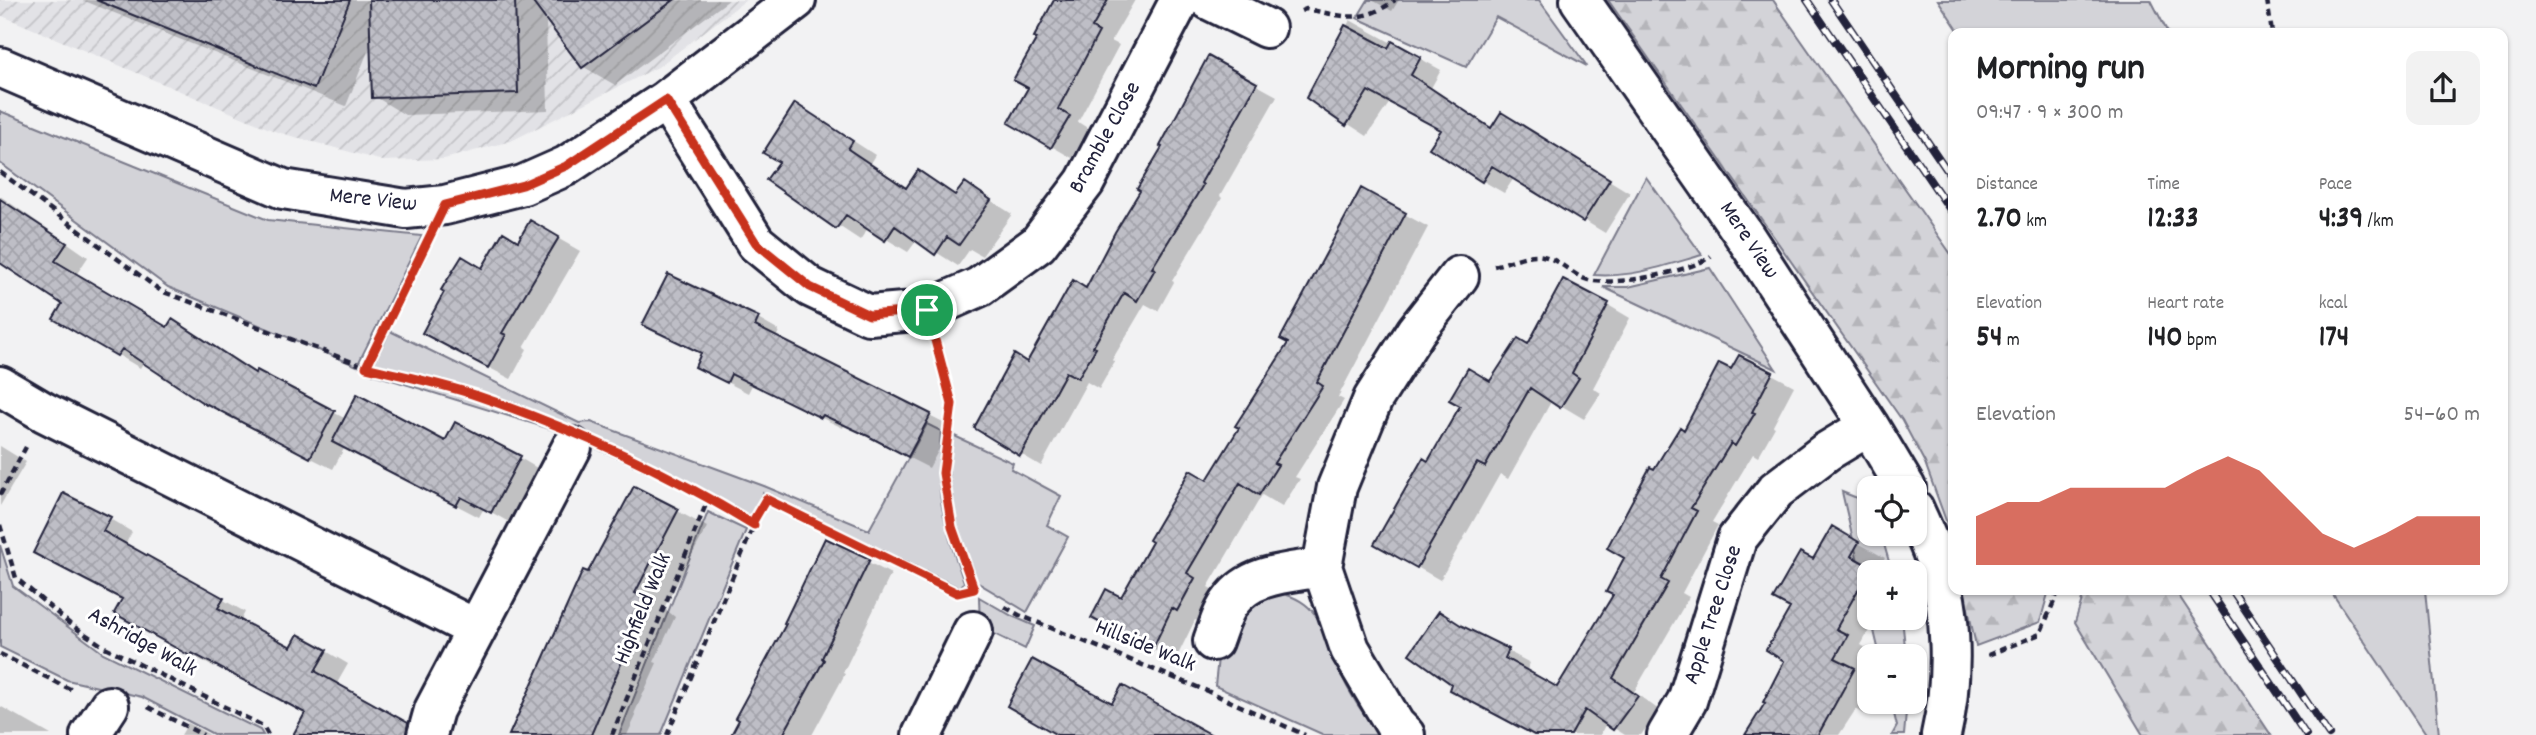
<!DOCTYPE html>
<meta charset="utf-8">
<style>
:root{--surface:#fff;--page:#f2f2f2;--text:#202124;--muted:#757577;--accent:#c8321e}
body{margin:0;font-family:Dekko,sans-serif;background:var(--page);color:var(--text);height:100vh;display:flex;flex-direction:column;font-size:26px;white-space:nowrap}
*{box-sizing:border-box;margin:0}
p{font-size:23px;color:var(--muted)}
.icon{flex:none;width:38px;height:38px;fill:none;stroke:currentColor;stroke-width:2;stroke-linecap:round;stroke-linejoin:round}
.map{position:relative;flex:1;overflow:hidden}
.drawer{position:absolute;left:1948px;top:28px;width:560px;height:567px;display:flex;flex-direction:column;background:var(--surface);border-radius:14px;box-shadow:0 2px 5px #0004}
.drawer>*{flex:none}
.fabs{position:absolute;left:1857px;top:476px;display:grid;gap:14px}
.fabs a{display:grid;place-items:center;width:70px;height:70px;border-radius:14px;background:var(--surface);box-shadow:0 2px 5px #0004;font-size:35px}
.pin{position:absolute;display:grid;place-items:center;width:60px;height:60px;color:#fff;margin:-30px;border:4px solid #fff;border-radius:50%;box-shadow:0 2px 7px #0007}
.round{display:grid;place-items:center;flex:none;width:74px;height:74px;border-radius:14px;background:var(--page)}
.headline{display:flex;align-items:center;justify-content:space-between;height:119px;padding:0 28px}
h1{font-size:38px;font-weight:700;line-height:52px}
.metrics{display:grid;grid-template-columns:repeat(3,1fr);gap:10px;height:119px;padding:7px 28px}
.metrics div{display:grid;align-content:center}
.metrics b{font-size:30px;font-weight:700}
.metrics small{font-size:19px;font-weight:400}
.metrics p{font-size:19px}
.chart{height:196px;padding:14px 28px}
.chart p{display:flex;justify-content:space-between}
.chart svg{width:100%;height:126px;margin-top:7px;fill:var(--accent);opacity:.7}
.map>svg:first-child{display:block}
</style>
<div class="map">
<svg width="2536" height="735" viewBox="0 0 2536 735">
<defs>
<pattern id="industrial-furrows" width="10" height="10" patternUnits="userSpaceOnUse" patternTransform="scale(1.75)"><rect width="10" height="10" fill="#e2e2e6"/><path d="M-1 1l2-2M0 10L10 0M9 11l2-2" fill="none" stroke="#c2c2c6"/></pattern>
<pattern id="forest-firs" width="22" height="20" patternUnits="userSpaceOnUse" patternTransform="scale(1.75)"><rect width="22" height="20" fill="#d3d3d8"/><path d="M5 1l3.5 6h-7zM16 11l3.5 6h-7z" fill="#b5b5ba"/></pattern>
<pattern id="building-cross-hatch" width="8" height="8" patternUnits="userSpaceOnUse" patternTransform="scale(1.75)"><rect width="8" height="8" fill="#bebec6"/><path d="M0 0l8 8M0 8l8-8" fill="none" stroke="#a3a3ab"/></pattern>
</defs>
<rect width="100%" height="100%" fill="#f2f2f3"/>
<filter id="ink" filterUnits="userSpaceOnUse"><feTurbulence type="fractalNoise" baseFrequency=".0143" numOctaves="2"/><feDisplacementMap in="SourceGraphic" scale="14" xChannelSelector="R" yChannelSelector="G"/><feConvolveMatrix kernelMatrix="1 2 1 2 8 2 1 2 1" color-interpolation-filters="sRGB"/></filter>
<g filter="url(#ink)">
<path fill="url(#industrial-furrows)" d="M 0,0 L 746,0 L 658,67 L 511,141 L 444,159 L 383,161 L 277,132 L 0,15 Z"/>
<path fill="#d3d3d8" stroke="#7a7a8a" stroke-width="2" d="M 1368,0 L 1539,0 L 1587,66 L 1496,17 L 1466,67 L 1357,18 Z
M 1938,0 L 2151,0 L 2168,33 L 1960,33 Z
M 0,111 L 268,220 L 422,236 L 357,366 L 168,287 L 0,163 Z
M 1646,177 L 1702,255 C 1667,265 1632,278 1594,275 Z
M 1710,268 L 1776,369 L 1603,287 L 1628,287 Z
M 390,331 L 579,423 L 591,422 L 764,486 L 869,530 L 927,424 L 941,431 C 940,445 939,460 939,475 C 939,511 952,548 964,582 L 960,588 L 763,493 L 752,517 L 557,431 L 369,373 Z
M 948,433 L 1013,463 L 1011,469 L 1061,496 L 1047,525 L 1068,537 L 1027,612 L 975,581 L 954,515 L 949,474 Z
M 1842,492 L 1857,498 L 1869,507 L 1869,534 L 1881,534 L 1892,572 L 1869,572 L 1869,609 Z
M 708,512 L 746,530 L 661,735 L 619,735 Z
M 0,545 L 13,586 L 103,653 L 260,730 L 263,735 L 215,735 L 142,697 L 67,680 L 0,647 Z
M 2330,590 L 2425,590 L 2439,735 L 2427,735 Z
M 1280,593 C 1323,603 1324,635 1339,670 C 1349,693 1364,716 1380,735 L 1324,735 L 1215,686 L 1218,658 L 1241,614 L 1259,600 Z
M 979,597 L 1012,616 L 1035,626 L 1025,649 L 980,627 Z
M 1871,618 L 1902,618 L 1906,656 L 1880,656 Z
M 1891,702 L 1907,702 L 1904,735 L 1892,735 L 1897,726 Z"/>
<path fill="url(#forest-firs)" stroke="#7a7a8a" stroke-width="2" d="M 1608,0 L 1773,0 L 1953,257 L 1953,540 L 1925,463 L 1902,420 Z
M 1964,590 L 2049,590 L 2040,622 L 1976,646 Z
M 2085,590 L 2175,590 L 2271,735 L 2143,735 L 2075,622 Z"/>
<path fill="#0003" d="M 82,0 L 729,0 L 615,85 L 584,67 L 546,16 L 548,110 L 405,115 L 374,96 L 372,41 L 346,106 Z
M 1056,0 L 1135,0 L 1111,41 L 1119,45 L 1078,122 L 1089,129 L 1072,158 L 1010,122 L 1030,87 L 1040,38 Z
M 1372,0 L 1399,0 L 1392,11 Z
M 1350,20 L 1441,70 L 1431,88 L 1492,129 L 1522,127 L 1630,193 L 1605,233 L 1514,178 L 1504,193 L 1483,181 L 1431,147 L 1443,130 L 1390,102 L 1367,136 L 1308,98 Z
M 1209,59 L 1277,96 L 1220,196 L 1222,198 L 1172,281 L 1174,282 L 1158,311 L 1145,304 L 1112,360 L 1115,361 L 1099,389 L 1087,382 L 1041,466 L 977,428 L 1087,290 L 1165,147 Z
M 818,118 L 875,155 L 870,163 L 908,188 L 919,172 L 957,196 L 965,184 L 1012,214 L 982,256 L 970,249 L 958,266 L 917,240 L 908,252 L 868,228 L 860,240 L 769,180 Z
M 1362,191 L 1428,227 L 1338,397 L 1344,400 L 1295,477 L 1300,479 L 1282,507 L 1262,495 L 1208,587 L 1217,592 L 1200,622 L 1195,620 L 1175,661 L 1115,630 L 1122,599 L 1208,482 L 1290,343 Z
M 0,196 L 88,257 L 76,275 L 168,329 L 257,374 L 258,372 L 346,419 L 446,443 L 520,458 L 542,471 L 514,525 L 484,508 L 479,517 L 345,447 L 333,469 L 229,417 L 144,362 L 140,368 L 56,318 L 64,304 L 0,261 Z
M 531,223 L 580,251 L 524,347 L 527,349 L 511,379 L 447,346 L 483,270 L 519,243 Z
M 668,276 L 758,319 L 779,331 L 776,338 L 951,427 L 929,468 L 844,425 L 843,428 L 752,385 L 748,393 L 697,367 L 703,354 L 644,324 Z
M 1608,305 L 1630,318 L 1593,388 L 1601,393 L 1584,419 L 1552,400 L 1508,479 L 1500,474 L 1440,580 L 1376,544 L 1429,463 L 1490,383 L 1529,346 Z
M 1740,357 L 1794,386 L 1773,426 L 1775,427 L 1758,457 L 1753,454 L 1712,522 L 1718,525 L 1682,593 L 1689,597 L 1634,692 L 1659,710 L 1641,735 L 1625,735 L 1606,723 L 1600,735 L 1538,735 L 1461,626 L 1530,663 L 1526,672 L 1557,689 L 1615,594 L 1655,472 L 1732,372 Z
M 0,446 L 26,462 L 0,506 Z
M 635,488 L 707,527 L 664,608 L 675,617 L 654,662 L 657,663 L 634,714 L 636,716 L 627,735 L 523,735 L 589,574 Z
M 110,519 L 132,532 L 125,545 L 245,612 L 240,622 L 292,649 L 326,651 L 348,664 L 336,685 L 424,735 L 328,735 L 307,714 L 215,665 L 213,667 L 117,612 L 124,600 L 57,565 Z
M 1833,529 L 1885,558 L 1877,572 L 1869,572 L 1869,618 L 1876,618 L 1861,645 L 1873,652 L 1861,674 L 1869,679 L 1870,702 L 1864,714 L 1856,709 L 1839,735 L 1747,735 L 1783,669 L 1792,608 Z
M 826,540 L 891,574 L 843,673 L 845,674 L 812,735 L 733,735 L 789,623 Z
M 0,706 L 51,735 L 0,735 Z
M 188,723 L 210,735 L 181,735 Z"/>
<path fill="url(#building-cross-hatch)" stroke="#22223b" stroke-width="2" d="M 96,0 L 350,0 L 314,89 Z
M 369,0 L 515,0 L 518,93 L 372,98 Z
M 531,0 L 674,0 L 582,68 Z
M 1054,0 L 1108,0 L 1092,28 L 1099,32 L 1058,109 L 1070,116 L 1051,148 L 1008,123 L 1028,88 L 1013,80 L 1037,38 L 1034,37 Z
M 1345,25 L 1388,48 L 1392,41 L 1421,57 L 1411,75 L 1491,128 L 1501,112 L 1610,179 L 1583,222 L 1492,166 L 1482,182 L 1429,148 L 1441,130 L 1368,91 L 1346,126 L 1306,98 Z
M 1208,56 L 1257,83 L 1201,183 L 1203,185 L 1152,268 L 1155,269 L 1137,301 L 1124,293 L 1093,347 L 1096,348 L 1078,378 L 1066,372 L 1020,456 L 974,428 L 1014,354 L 1027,362 L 1073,280 L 1086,288 L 1115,232 L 1140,191 L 1137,189 L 1162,147 L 1160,146 Z
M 795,103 L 853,141 L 848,149 L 906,188 L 918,170 L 955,195 L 965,182 L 991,200 L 959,245 L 947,237 L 935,255 L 895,226 L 885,241 L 846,215 L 836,229 L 766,180 L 779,162 L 763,153 Z
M 1361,188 L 1406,213 L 1317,382 L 1323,386 L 1274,463 L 1278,465 L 1259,495 L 1240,483 L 1187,573 L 1195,578 L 1177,611 L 1172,608 L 1152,650 L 1091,618 L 1106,589 L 1121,597 L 1152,542 L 1149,540 L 1190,470 L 1207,480 L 1239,428 L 1235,426 L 1288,343 L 1280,339 Z
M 0,199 L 67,243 L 55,261 L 167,327 L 172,319 L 255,373 L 257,370 L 335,411 L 310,458 L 207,404 L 206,405 L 122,349 L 117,356 L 53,319 L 62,304 L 0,263 Z
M 530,220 L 559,237 L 502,333 L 506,335 L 488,368 L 422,333 L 444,292 L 441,290 L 462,256 L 482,268 L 503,232 L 518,241 Z
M 668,274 L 759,317 L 755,326 L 931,414 L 908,457 L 868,436 L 823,415 L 821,418 L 731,374 L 727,383 L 695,367 L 701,353 L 642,325 Z
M 1563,279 L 1609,303 L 1572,373 L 1579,378 L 1560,408 L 1530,388 L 1485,467 L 1477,463 L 1417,568 L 1374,544 L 1423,458 L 1428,461 L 1460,406 L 1449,400 L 1468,368 L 1490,381 L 1518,338 L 1528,344 Z
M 1739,355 L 1773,372 L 1752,412 L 1755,413 L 1735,446 L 1731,443 L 1691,508 L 1697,511 L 1661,579 L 1668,583 L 1613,678 L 1638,696 L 1613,730 L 1585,710 L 1571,735 L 1534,735 L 1449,690 L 1451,684 L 1409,654 L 1439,611 L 1462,626 L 1509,649 L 1505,658 L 1557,687 L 1613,595 L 1606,592 L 1624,558 L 1607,548 L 1650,467 L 1654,469 L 1680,427 L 1684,430 L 1719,363 L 1731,369 Z
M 357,394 L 445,441 L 455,422 L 521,456 L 491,513 L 461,497 L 456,506 L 332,442 Z
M 634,486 L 679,509 L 635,593 L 648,599 L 627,644 L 629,645 L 591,735 L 509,735 L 583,570 L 588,572 Z
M 63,493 L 111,517 L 103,531 L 224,598 L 218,608 L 291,647 L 298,634 L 327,650 L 315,671 L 408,723 L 406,735 L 293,735 L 305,713 L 192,653 L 190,656 L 114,613 L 122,599 L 33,553 Z
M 1832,526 L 1859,542 L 1851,556 L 1871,567 L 1836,629 L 1848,635 L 1835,658 L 1855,668 L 1818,735 L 1745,735 L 1765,703 L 1763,702 L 1784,661 L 1766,650 L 1790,608 L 1773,599 L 1800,552 L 1813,559 Z
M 825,538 L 870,559 L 822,658 L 824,660 L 783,735 L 731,735 L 739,720 L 735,718 L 786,624 L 784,623 Z
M 1032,659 L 1112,703 L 1122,685 L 1212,735 L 1057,735 L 1007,706 Z"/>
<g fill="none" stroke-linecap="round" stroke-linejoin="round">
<defs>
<path id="minor" d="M 1209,0 L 1266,28
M 1580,0 L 1742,232 L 1869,426 L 1906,488
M 0,67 L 283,189 L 406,209 L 445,205 L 523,185 L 566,166 L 666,100 L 796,0
M 666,100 L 756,243 L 810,287 L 869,315 L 927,310 L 979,287 L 1038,244 L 1085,182 L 1180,0
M 0,386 L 44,412 L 476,629
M 1914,509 C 1921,525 1929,542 1935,559 C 1953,614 1954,679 1941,735
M 1213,641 C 1218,628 1222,612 1231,601 C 1251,573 1290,573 1322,567
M 90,735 L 109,706
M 427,735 L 434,710 L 572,447
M 922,735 L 973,631
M 1405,735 L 1395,725 L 1350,649 L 1322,567 L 1337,487 L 1373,399 L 1416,331 L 1459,276
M 1667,735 L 1687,701 L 1737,539 L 1776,490 L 1826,452 L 1869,426"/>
</defs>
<use href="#minor" stroke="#22223b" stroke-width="44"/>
<path stroke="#22223b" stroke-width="4.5" stroke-dasharray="7 5" stroke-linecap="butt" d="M 2267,0 L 2272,33
M 1301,11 L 1306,9 C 1344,16 1361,25 1395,0
M 0,172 L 161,291 L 366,367 L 472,394 L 544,420
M 1494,266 C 1507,263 1524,255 1536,255 C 1556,256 1568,272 1585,279 C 1608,288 1692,272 1711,256
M 937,348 L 952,404 L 943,473 L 952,527 L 974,594
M 366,367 L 424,248
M 610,448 L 709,497 L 754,525
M 0,495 L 26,447
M 0,525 L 16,578 L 70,624 L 103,646 L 263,726 L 268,735
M 1005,607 L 1019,615 L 1207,691 L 1305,735
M 0,654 L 74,691
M 1988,655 L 2040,634 L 2059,590
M 148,707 L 203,735
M 612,735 L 709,497
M 667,735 L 754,525 L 752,523 L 766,499 L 959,592"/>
<use href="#minor" stroke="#fff" stroke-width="38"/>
<defs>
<path id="rail" d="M 1807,0 L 1953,214
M 1831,0 L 1953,179
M 2209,590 L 2306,735
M 2232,590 L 2329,735"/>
</defs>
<use href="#rail" stroke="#22223b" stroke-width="8"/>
<use href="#rail" stroke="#fff" stroke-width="5" stroke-dasharray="16" stroke-linecap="butt"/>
</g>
</g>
<g fill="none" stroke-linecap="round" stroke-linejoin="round" filter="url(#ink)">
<defs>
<path id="route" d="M 666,100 L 756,243 L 810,287 L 869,315 L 927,310 L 952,404 L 943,473 L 952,527 L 974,589 L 957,593 L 766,499 L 752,523 L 754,525 C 666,471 572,428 475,395 C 439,383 402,376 366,367 L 445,205 L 523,185 L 566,166 Z"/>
</defs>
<use href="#route" stroke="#fff" stroke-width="14"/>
<use href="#route" stroke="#c8321e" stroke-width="9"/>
</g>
<g text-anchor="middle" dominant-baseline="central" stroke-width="6" stroke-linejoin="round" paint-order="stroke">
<g font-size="23" fill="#22223b" stroke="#fff">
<text transform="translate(1106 138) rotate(-61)">Bramble Close</text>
<text transform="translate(373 201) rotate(6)">Mere View</text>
<text transform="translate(1748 241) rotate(56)">Mere View</text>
<text transform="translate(644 609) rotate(-68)">Highfield Walk</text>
<text transform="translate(1714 615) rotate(-72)">Apple Tree Close</text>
<text transform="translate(142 643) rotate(29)">Ashridge Walk</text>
<text transform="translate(1145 647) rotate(22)">Hillside Walk</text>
</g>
</g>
</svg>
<div class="fabs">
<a><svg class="icon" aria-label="locate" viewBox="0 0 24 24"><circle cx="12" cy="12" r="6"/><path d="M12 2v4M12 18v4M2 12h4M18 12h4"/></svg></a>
<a>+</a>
<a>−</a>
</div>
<div class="pin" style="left:927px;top:310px;background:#1e9e55"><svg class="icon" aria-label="arrive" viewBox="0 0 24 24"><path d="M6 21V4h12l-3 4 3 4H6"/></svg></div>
<section class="drawer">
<div class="headline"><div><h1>Morning run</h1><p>09:47 · 9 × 300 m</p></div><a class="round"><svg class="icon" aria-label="share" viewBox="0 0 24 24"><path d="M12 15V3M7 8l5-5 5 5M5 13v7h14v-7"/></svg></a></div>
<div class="metrics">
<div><p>Distance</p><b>2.70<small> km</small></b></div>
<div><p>Time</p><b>12:33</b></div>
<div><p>Pace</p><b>4:39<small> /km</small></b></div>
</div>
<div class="metrics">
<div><p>Elevation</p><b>54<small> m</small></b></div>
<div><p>Heart rate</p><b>140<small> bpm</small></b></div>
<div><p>kcal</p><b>174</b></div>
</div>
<div class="chart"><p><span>Elevation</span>54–60 m</p>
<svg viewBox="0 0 160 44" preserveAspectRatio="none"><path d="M0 44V27L10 22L20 22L30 17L40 17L50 17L60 17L70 11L80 6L90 11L100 22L110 33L120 38L130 33L140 27L150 27L160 27V44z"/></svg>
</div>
</section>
</div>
